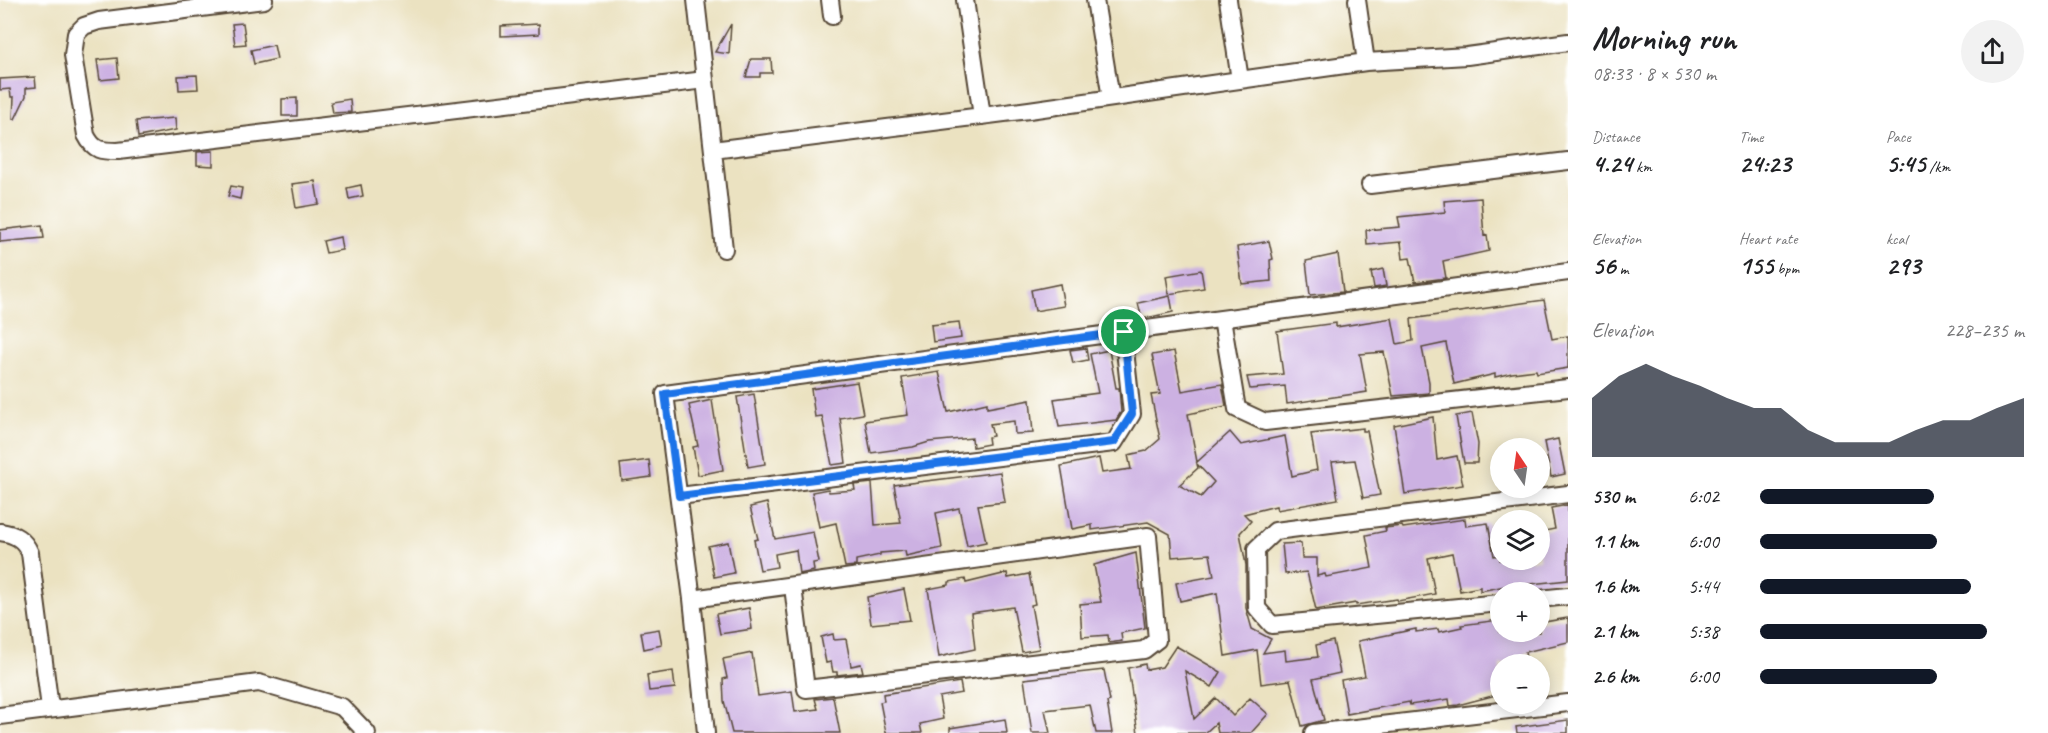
<!DOCTYPE html>
<meta charset="utf-8">
<style>
:root{--surface:#fff;--page:#f2f2f2;--text:#202124;--muted:#757577;--accent:#111827}
body{margin:0;font-family:Caveat,sans-serif;background:var(--page);color:var(--text);height:100vh;display:flex;flex-direction:column;font-size:22px;white-space:nowrap}
*{box-sizing:border-box;margin:0}
p{font-size:20px;color:var(--muted)}
.icon{flex:none;width:33px;height:33px;fill:none;stroke:currentColor;stroke-width:2;stroke-linecap:round;stroke-linejoin:round}
.map{position:relative;flex:1;overflow:hidden}
.sheet{display:flex;flex-direction:column;background:var(--surface);width:480px}
.sheet>*{flex:none}
.needle{width:39px;rotate:347deg}
.fabs{position:absolute;left:1490px;top:438px;display:grid;gap:12px}
.fabs a{display:grid;place-items:center;width:60px;height:60px;border-radius:50%;background:var(--surface);box-shadow:0 3px 15px #0003;font-size:30px}
.pin{position:absolute;display:grid;place-items:center;width:51px;height:51px;color:#fff;margin:-26px;border:3px solid #fff;border-radius:50%;box-shadow:0 2px 6px #0007}
.round{display:grid;place-items:center;flex:none;width:63px;height:63px;border-radius:32px;background:var(--page)}
.summary{display:flex;align-items:center;justify-content:space-between;height:102px;padding:0 24px}
h1{font-size:33px;font-weight:700;line-height:45px}
.figures{display:grid;grid-template-columns:repeat(3,1fr);gap:9px;height:102px;padding:6px 24px}
.figures div{display:grid;align-content:center}
.figures b{font-size:26px;font-weight:700}
.figures small{font-size:16px;font-weight:400}
.figures p{font-size:16px}
.chart{height:168px;padding:12px 24px}
.chart p{display:flex;justify-content:space-between}
.chart svg{width:100%;height:108px;margin-top:6px;fill:var(--accent);opacity:.7}
ul{padding:0 24px;list-style:none;font-size:20px}
li{display:grid;grid-template-columns:96px 72px 1fr;align-items:center;height:45px}
li i{height:15px;border-radius:8px;background:var(--accent)}
main{display:flex;flex:1;min-height:0}
.map>svg:first-child{display:block}
</style>
<main>
<div class="map">
<svg width="1568" height="733" viewBox="0 0 1568 733">
<rect width="100%" height="100%" fill="#fff"/>
<filter id="ink" filterUnits="userSpaceOnUse"><feTurbulence type="fractalNoise" baseFrequency=".0167" numOctaves="2"/><feDisplacementMap in="SourceGraphic" scale="12" xChannelSelector="R" yChannelSelector="G"/><feConvolveMatrix kernelMatrix="1 2 1 2 8 2 1 2 1" color-interpolation-filters="sRGB"/></filter>
<filter id="wash" filterUnits="userSpaceOnUse"><feTurbulence type="fractalNoise" baseFrequency=".008" numOctaves="4" result="noise"/><feDisplacementMap in="SourceGraphic" scale="24" xChannelSelector="R" yChannelSelector="G"/><feGaussianBlur stdDeviation="1.35" result="paint"/><feColorMatrix in="noise" values="0 0 0 0 0 0 0 0 0 0 0 0 0 0 0 0 0 1.4 0 .05"/><feComposite in="paint" operator="in"/></filter>
<g filter="url(#wash)">
<rect width="100%" height="100%" fill="#ebe2c1"/>
<g id="blocks">
<path fill="#ccb1e2" fill-rule="evenodd" d="M 243,23 L 246,44 L 235,45 L 232,24 Z
M 539,24 L 539,34 L 501,36 L 501,26 Z
M 731,24 L 729,54 L 715,52 Z
M 274,45 L 277,59 L 254,64 L 251,50 Z
M 117,58 L 119,78 L 100,80 L 97,60 Z
M 751,59 L 771,59 L 772,73 L 760,73 L 760,77 L 746,77 Z
M 197,75 L 198,89 L 179,90 L 178,76 Z
M 35,77 L 36,87 L 26,88 L 26,96 L 15,119 L 13,119 L 14,97 L 11,97 L 10,89 L 0,90 L 0,79 Z
M 297,98 L 297,116 L 282,116 L 282,99 Z
M 350,99 L 351,112 L 333,113 L 331,102 Z
M 175,118 L 176,130 L 138,137 L 136,121 Z
M 213,151 L 213,166 L 197,165 L 197,152 Z
M 315,181 L 319,204 L 296,208 L 292,184 Z
M 361,185 L 363,196 L 349,199 L 347,188 Z
M 231,186 L 242,188 L 240,199 L 228,196 Z
M 1481,198 L 1484,236 L 1487,235 L 1489,251 L 1443,261 L 1446,278 L 1415,282 L 1410,258 L 1403,259 L 1401,242 L 1367,245 L 1366,230 L 1400,227 L 1398,217 L 1445,212 L 1444,201 Z
M 42,225 L 44,238 L 0,242 L 0,230 Z
M 340,237 L 342,250 L 326,253 L 323,241 Z
M 1269,241 L 1273,259 L 1270,260 L 1271,281 L 1242,284 L 1237,247 Z
M 1338,254 L 1343,292 L 1310,295 L 1306,261 Z
M 1383,269 L 1386,286 L 1374,288 L 1371,272 Z
M 1201,270 L 1204,288 L 1169,294 L 1166,276 Z
M 1060,284 L 1064,306 L 1035,311 L 1031,290 Z
M 1170,296 L 1173,312 L 1142,319 L 1138,303 Z
M 1544,300 L 1552,339 L 1568,336 L 1568,368 L 1537,373 L 1536,370 L 1512,373 L 1495,377 L 1495,374 L 1454,384 L 1446,343 L 1422,348 L 1429,382 L 1429,393 L 1393,396 L 1384,352 L 1360,354 L 1367,392 L 1287,404 L 1285,386 L 1250,389 L 1247,377 L 1283,374 L 1277,331 L 1336,323 L 1336,327 L 1392,318 L 1397,344 L 1413,341 L 1411,319 Z
M 959,322 L 961,338 L 933,342 L 931,325 Z
M 1086,348 L 1088,360 L 1073,363 L 1070,350 Z
M 1109,350 L 1116,388 L 1119,388 L 1121,412 L 1116,420 L 1059,427 L 1054,399 L 1098,393 L 1090,354 Z
M 1174,351 L 1182,391 L 1222,384 L 1226,406 L 1188,414 L 1197,462 L 1230,432 L 1241,445 L 1285,436 L 1292,476 L 1317,470 L 1311,434 L 1363,428 L 1363,431 L 1367,431 L 1380,495 L 1363,498 L 1355,460 L 1332,462 L 1338,499 L 1277,510 L 1276,506 L 1244,514 L 1251,521 L 1240,533 L 1246,565 L 1246,608 L 1252,629 L 1271,639 L 1263,653 L 1285,650 L 1286,661 L 1318,657 L 1316,645 L 1333,641 L 1340,673 L 1313,679 L 1324,720 L 1302,726 L 1290,680 L 1261,684 L 1257,650 L 1225,656 L 1217,593 L 1180,601 L 1176,583 L 1214,576 L 1210,554 L 1172,557 L 1170,534 L 1148,522 L 1092,530 L 1092,525 L 1072,529 L 1061,466 L 1099,458 L 1102,473 L 1131,469 L 1128,455 L 1146,451 L 1160,439 L 1151,395 L 1160,394 L 1152,355 ZM 1197,464 L 1214,482 L 1201,497 L 1179,485 L 1198,468 Z
M 939,372 L 948,412 L 987,403 L 987,408 L 1030,400 L 1033,433 L 1015,434 L 1014,421 L 990,424 L 993,436 L 988,437 L 989,444 L 973,447 L 972,438 L 929,442 L 913,447 L 871,453 L 865,421 L 908,415 L 902,378 Z
M 857,382 L 863,414 L 840,418 L 846,463 L 832,465 L 822,416 L 815,417 L 811,389 Z
M 754,394 L 765,464 L 748,467 L 737,397 Z
M 712,400 L 723,470 L 698,475 L 693,447 L 698,446 L 689,405 Z
M 1472,413 L 1478,444 L 1477,463 L 1464,463 L 1456,416 Z
M 1433,417 L 1437,460 L 1457,456 L 1463,485 L 1405,494 L 1394,425 Z
M 1558,439 L 1565,474 L 1551,477 L 1544,442 Z
M 649,460 L 651,477 L 622,481 L 620,464 Z
M 1000,472 L 1005,502 L 978,505 L 986,542 L 967,546 L 959,508 L 936,513 L 942,548 L 906,556 L 905,551 L 880,553 L 880,555 L 856,560 L 856,566 L 845,567 L 836,523 L 819,527 L 812,492 L 828,489 L 829,492 L 855,490 L 854,485 L 872,483 L 875,525 L 901,523 L 894,485 Z
M 767,503 L 775,539 L 813,532 L 819,562 L 813,563 L 814,571 L 799,574 L 796,550 L 775,554 L 777,567 L 760,570 L 754,540 L 758,539 L 750,507 Z
M 1568,505 L 1568,580 L 1521,585 L 1520,583 L 1480,591 L 1480,587 L 1460,591 L 1452,553 L 1428,558 L 1435,594 L 1398,601 L 1397,599 L 1356,605 L 1356,603 L 1316,610 L 1307,572 L 1285,574 L 1282,544 L 1301,543 L 1302,558 L 1317,558 L 1317,576 L 1325,574 L 1326,577 L 1372,568 L 1366,535 L 1386,531 L 1385,528 L 1402,526 L 1403,528 L 1465,519 L 1466,526 L 1488,523 L 1494,556 L 1500,555 L 1500,560 L 1539,560 L 1539,532 L 1555,529 L 1551,508 Z
M 728,542 L 734,573 L 714,577 L 708,546 Z
M 1136,553 L 1145,628 L 1121,633 L 1122,641 L 1109,643 L 1108,635 L 1082,637 L 1080,604 L 1101,602 L 1094,565 Z
M 1007,573 L 1008,578 L 1029,574 L 1035,604 L 1031,605 L 1039,649 L 1022,652 L 1013,607 L 971,613 L 975,649 L 939,657 L 928,589 L 949,585 L 949,582 L 965,579 L 966,583 Z
M 904,589 L 910,620 L 871,624 L 867,597 Z
M 749,608 L 752,629 L 720,634 L 716,614 Z
M 1568,618 L 1568,642 L 1525,652 L 1527,664 L 1500,664 L 1500,694 L 1458,705 L 1450,706 L 1449,699 L 1410,705 L 1409,702 L 1347,714 L 1341,680 L 1365,676 L 1358,641 L 1416,629 L 1416,632 L 1438,629 L 1439,632 L 1462,627 L 1461,625 L 1499,620 L 1500,632 L 1539,632 L 1539,623 Z
M 659,629 L 662,645 L 644,649 L 641,632 Z
M 833,634 L 834,640 L 846,639 L 851,666 L 861,664 L 863,672 L 837,675 L 837,672 L 833,672 L 831,662 L 826,663 L 821,637 Z
M 1176,646 L 1221,672 L 1212,687 L 1185,671 L 1194,719 L 1216,698 L 1233,716 L 1250,698 L 1268,714 L 1251,733 L 1218,733 L 1216,723 L 1205,733 L 1138,733 L 1128,668 L 1145,664 L 1146,670 L 1162,667 Z
M 752,653 L 758,696 L 792,691 L 795,712 L 818,709 L 815,699 L 833,697 L 840,733 L 732,733 L 724,701 L 723,679 L 727,678 L 723,659 Z
M 1104,670 L 1110,701 L 1107,702 L 1112,733 L 1096,733 L 1090,705 L 1045,710 L 1050,733 L 1032,733 L 1024,679 Z
M 673,671 L 675,688 L 649,691 L 647,675 Z
M 960,682 L 962,693 L 939,697 L 943,719 L 920,724 L 922,733 L 886,733 L 880,702 L 884,701 L 883,694 Z
M 1005,719 L 1007,733 L 950,733 L 950,728 Z
M 1568,720 L 1568,733 L 1517,733 L 1516,727 Z"/>
</g>
</g>
<g filter="url(#ink)">
<use href="#blocks" fill-opacity="0" stroke="#554636" stroke-width="1.5"/>
<g fill="none" stroke-linecap="round" stroke-linejoin="round">
<defs>
<path id="street" d="M 264,0 L 99,21 L 84,26 L 76,34 L 73,55 L 86,135 C 94,151 101,151 118,151 L 705,80
M 696,0 L 724,249
M 830,0 L 832,16
M 965,0 L 982,116
M 1095,0 L 1111,98
M 1228,0 L 1240,80
M 1366,62 L 1467,56 L 1568,42
M 713,150 L 1029,110 L 1366,62 L 1357,0
M 1370,185 L 1568,161
M 1222,319 L 1237,409 L 1265,422 L 1568,388
M 679,496 L 1114,443 L 1132,414 L 1123,332
M 0,532 C 15,534 24,539 30,553 L 50,708
M 692,599 L 1148,536 L 1157,640 L 1144,650 L 806,689 L 793,587
M 1539,599 L 1568,596
M 1500,603 L 1272,625 L 1257,608 L 1256,549 L 1275,531 L 1568,494
M 0,716 L 259,683 L 342,707 L 367,733
M 706,733 L 692,599 L 665,394 L 1568,272
M 1313,733 L 1568,703"/>
</defs>
<use href="#street" stroke="#554636" stroke-width="20"/>
<use href="#street" stroke="#fff" stroke-width="16"/>
</g>
</g>
<g fill="none" stroke-linecap="round" stroke-linejoin="round" filter="url(#ink)">
<defs>
<path id="route" d="M 1124,332 L 1132,414 L 1114,442 L 679,496 L 665,394 Z"/>
</defs>
<use href="#route" stroke="#fff" stroke-width="12"/>
<use href="#route" stroke="#1a73e8" stroke-width="8"/>
</g>
</svg>
<div class="fabs">
<a><svg class="needle" viewBox="-14 -14 28 28"><path d="M0-13l5 13h-10z" fill="#e53935"/><path d="M0 13l5-13h-10z" fill="#757577"/></svg></a>
<a><svg class="icon" aria-label="layers" viewBox="0 0 24 24"><path d="M12 4l9 5-9 5-9-5zM3 14l9 5 9-5"/></svg></a>
<a>+</a>
<a>−</a>
</div>
<div class="pin" style="left:1124px;top:332px;background:#1e9e55"><svg class="icon" aria-label="arrive" viewBox="0 0 24 24"><path d="M6 21V4h12l-3 4 3 4H6"/></svg></div>
</div>
<section class="sheet">
<div class="summary"><div><h1>Morning run</h1><p>08:33 · 8 × 530 m</p></div><a class="round"><svg class="icon" aria-label="share" viewBox="0 0 24 24"><path d="M12 15V3M7 8l5-5 5 5M5 13v7h14v-7"/></svg></a></div>
<div class="figures">
<div><p>Distance</p><b>4.24<small> km</small></b></div>
<div><p>Time</p><b>24:23</b></div>
<div><p>Pace</p><b>5:45<small> /km</small></b></div>
</div>
<div class="figures">
<div><p>Elevation</p><b>56<small> m</small></b></div>
<div><p>Heart rate</p><b>155<small> bpm</small></b></div>
<div><p>kcal</p><b>293</b></div>
</div>
<div class="chart"><p><span>Elevation</span>228–235 m</p>
<svg viewBox="0 0 160 44" preserveAspectRatio="none"><path d="M0 44V20L10 11L20 6L30 11L40 15L50 20L60 24L70 24L80 33L90 38L100 38L110 38L120 33L130 29L140 29L150 24L160 20V44z"/></svg>
</div>
<ul>
<li><b>530 m</b>6:02<i style="width:66%"></i></li>
<li><b>1.1 km</b>6:00<i style="width:67%"></i></li>
<li><b>1.6 km</b>5:44<i style="width:80%"></i></li>
<li><b>2.1 km</b>5:38<i style="width:86%"></i></li>
<li><b>2.6 km</b>6:00<i style="width:67%"></i></li>
</ul>
</section>
</main>
